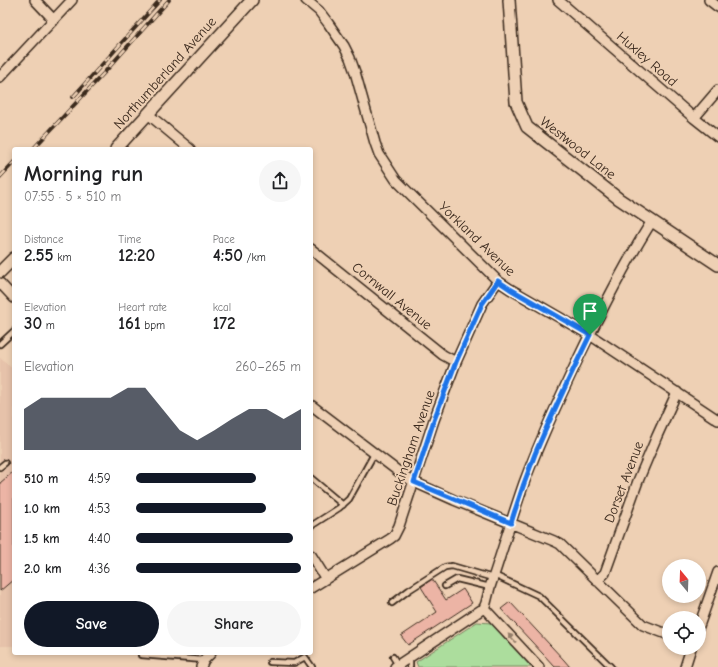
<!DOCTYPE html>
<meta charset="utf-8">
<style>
:root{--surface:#fff;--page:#f6f6f6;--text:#202124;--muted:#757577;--accent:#111827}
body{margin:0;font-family:"Comic Neue",sans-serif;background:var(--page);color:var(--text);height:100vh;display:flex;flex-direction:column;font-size:15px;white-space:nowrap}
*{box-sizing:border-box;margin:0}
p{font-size:13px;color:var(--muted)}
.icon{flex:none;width:22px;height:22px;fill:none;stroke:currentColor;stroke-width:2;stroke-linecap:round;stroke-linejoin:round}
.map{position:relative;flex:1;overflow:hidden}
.sheet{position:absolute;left:12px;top:147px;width:301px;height:508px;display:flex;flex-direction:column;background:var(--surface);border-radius:4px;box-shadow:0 2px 6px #0003}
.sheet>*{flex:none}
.needle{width:26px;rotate:341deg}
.controls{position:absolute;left:662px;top:559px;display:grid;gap:8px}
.controls a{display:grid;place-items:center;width:44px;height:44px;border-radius:50%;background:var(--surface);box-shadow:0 2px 6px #0003;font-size:20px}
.pin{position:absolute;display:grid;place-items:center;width:34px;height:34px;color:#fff;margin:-41px -17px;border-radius:50% 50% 50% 0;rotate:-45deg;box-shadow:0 0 4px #0007}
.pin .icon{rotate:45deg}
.round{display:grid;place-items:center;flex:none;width:42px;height:42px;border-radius:21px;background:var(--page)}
.overview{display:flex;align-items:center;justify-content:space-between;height:68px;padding:0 12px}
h1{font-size:22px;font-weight:600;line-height:30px}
.figures{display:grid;grid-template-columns:repeat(3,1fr);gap:6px;height:68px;padding:4px 12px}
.figures div{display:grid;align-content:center}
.figures b{font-size:17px;font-weight:600}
.figures small{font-size:11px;font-weight:400}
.figures p{font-size:11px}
.chart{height:112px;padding:8px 12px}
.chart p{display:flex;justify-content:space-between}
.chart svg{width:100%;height:72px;margin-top:4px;fill:var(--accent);opacity:.7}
.button{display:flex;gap:8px;margin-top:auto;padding:8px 12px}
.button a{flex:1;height:46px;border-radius:24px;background:var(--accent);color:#fff;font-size:16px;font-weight:600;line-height:46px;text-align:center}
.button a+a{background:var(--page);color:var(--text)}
ul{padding:0 12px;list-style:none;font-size:13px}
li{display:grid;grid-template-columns:64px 48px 1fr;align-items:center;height:30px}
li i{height:10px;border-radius:5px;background:var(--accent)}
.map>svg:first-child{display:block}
</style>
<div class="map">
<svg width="718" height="667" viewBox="0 0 718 667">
<rect width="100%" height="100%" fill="#eed0b4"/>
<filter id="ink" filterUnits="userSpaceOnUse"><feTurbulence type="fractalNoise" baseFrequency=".025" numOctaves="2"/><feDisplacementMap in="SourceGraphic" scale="8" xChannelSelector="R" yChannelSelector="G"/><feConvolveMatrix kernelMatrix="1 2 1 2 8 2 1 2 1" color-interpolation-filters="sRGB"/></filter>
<g filter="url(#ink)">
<path fill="#e6c2aa" d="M 0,358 L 14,370 L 14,646 L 0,646 Z"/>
<path fill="#acdd9d" stroke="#74845e" d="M 477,622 L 491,623 L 531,667 L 418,667 L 416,662 Z"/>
<path fill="#ecb4a5" stroke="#3b2a1e" d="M 14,471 L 14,579 L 0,591 L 0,483 Z
M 432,579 L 446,600 L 463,589 L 472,603 L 408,645 L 401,636 L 437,612 L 421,587 Z
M 510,602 L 564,660 L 570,667 L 555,667 L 531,641 L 501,609 Z"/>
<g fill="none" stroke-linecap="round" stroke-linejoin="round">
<defs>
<path id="service" d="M 0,344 L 14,331
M 0,467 L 5,463
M 311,478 L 343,505
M 311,526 L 339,508 L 349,499 L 374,454
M 494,575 L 539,596 L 611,667
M 445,586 L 457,579 L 490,587
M 392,603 L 409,590 L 445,567 L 452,566 L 493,578
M 141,655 L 204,660
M 393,657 L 398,665
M 410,657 L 410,667
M 270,662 L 294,663 L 305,657 L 312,667"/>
<path id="minor" d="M 35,0 L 54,20
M 306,0 L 319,11 L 328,23 L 344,46 L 350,58 L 355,72 L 375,143 L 379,154 L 396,180 L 498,281 L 510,289 L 590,335 L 718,420
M 558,0 L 694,118 L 718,137
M 709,0 L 718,7
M 0,77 L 72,0
M 148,114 L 190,149
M 694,118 L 718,90
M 311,249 L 443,355 L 456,362
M 0,283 L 14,298
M 311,405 L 403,475 L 414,482 L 454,500 L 554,541 L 560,544 L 643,625 L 669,635
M 311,555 L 326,579
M 597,581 L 605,573 L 638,481 L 657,436 L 677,392
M 311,588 L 390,539 L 394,536 L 399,526 L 434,420 L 456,362 L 482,304 L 498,281
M 484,608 L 539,667
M 699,626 L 718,572
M 201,667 L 204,660 L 211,653
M 395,667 L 484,608 L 486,603 L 490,587 C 502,552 512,517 524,483 C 540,440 559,399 579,357 C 601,311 624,265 652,221
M 685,667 L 691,648"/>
<path id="tertiary" d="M 509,0 L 516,102 L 527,127 L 619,199 L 718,265
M 116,149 L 252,0
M 0,272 L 14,258"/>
</defs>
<use href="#service" stroke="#3b2a1e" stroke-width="8"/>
<use href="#minor" stroke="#3b2a1e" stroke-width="12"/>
<use href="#tertiary" stroke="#3b2a1e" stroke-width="14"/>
<use href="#service" stroke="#eed0b4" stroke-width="4.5"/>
<use href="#minor" stroke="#eed0b4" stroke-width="9"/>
<use href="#tertiary" stroke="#eed0b4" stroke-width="11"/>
<defs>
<path id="rail" d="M 73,97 L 160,0
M 33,149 L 103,74 L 169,0
M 0,177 L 14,162"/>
</defs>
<use href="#rail" stroke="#3b2a1e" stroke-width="4"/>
<use href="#rail" stroke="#eed0b4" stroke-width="2.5" stroke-dasharray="8" stroke-linecap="butt"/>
</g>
<defs><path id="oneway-solid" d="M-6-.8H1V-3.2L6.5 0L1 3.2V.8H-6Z"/></defs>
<use fill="#947d69" href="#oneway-solid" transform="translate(512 638) rotate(-133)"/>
</g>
<g fill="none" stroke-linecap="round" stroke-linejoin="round" filter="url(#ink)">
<defs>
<path id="route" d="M 498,281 L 510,289 L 590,335 C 571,374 552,414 535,454 C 526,477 518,500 511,523 L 414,482 L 434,420 L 456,362 L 482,304 Z"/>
</defs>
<use href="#route" stroke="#fff" stroke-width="8"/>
<use href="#route" stroke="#1a73e8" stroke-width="5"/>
</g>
<g text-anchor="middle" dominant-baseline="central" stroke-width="4" stroke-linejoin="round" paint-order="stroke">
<g font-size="14" fill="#3b2a1e" stroke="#eed0b4">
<text transform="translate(647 59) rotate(41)">Huxley Road</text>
<text transform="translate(165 73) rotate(-48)">Northumberland Avenue</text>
<text transform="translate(578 148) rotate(38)">Westwood Lane</text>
<text transform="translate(477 239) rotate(44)">Yorkland Avenue</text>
<text transform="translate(392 296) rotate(39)">Cornwall Avenue</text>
<text transform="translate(411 448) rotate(-71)">Buckingham Avenue</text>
<text transform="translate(624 482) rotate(-69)">Dorset Avenue</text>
</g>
</g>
</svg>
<div class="controls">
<a><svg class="needle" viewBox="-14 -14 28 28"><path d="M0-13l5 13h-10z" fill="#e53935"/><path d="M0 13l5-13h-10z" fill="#757577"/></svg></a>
<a><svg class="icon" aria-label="locate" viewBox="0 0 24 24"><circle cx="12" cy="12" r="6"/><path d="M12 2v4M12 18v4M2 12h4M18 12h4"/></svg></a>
</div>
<div class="pin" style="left:590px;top:335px;background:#1e9e55"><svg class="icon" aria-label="arrive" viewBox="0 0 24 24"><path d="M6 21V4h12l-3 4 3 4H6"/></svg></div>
<section class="sheet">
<div class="overview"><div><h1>Morning run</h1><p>07:55 · 5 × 510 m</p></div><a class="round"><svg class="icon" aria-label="share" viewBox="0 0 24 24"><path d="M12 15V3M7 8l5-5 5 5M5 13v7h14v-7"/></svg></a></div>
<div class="figures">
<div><p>Distance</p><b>2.55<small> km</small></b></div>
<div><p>Time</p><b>12:20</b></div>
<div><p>Pace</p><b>4:50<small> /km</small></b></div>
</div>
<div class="figures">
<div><p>Elevation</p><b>30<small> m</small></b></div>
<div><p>Heart rate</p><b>161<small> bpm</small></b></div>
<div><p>kcal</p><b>172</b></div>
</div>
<div class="chart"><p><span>Elevation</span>260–265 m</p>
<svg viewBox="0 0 160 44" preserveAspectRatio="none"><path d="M0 44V19L10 12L20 12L30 12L40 12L50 12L60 6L70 6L80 19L90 32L100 38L110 32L120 25L130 19L140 19L150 25L160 19V44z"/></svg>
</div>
<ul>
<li><b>510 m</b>4:59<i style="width:73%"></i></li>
<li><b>1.0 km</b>4:53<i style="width:79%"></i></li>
<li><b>1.5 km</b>4:40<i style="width:95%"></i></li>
<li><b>2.0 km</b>4:36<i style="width:100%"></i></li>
</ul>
<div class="button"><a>Save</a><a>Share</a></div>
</section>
</div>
